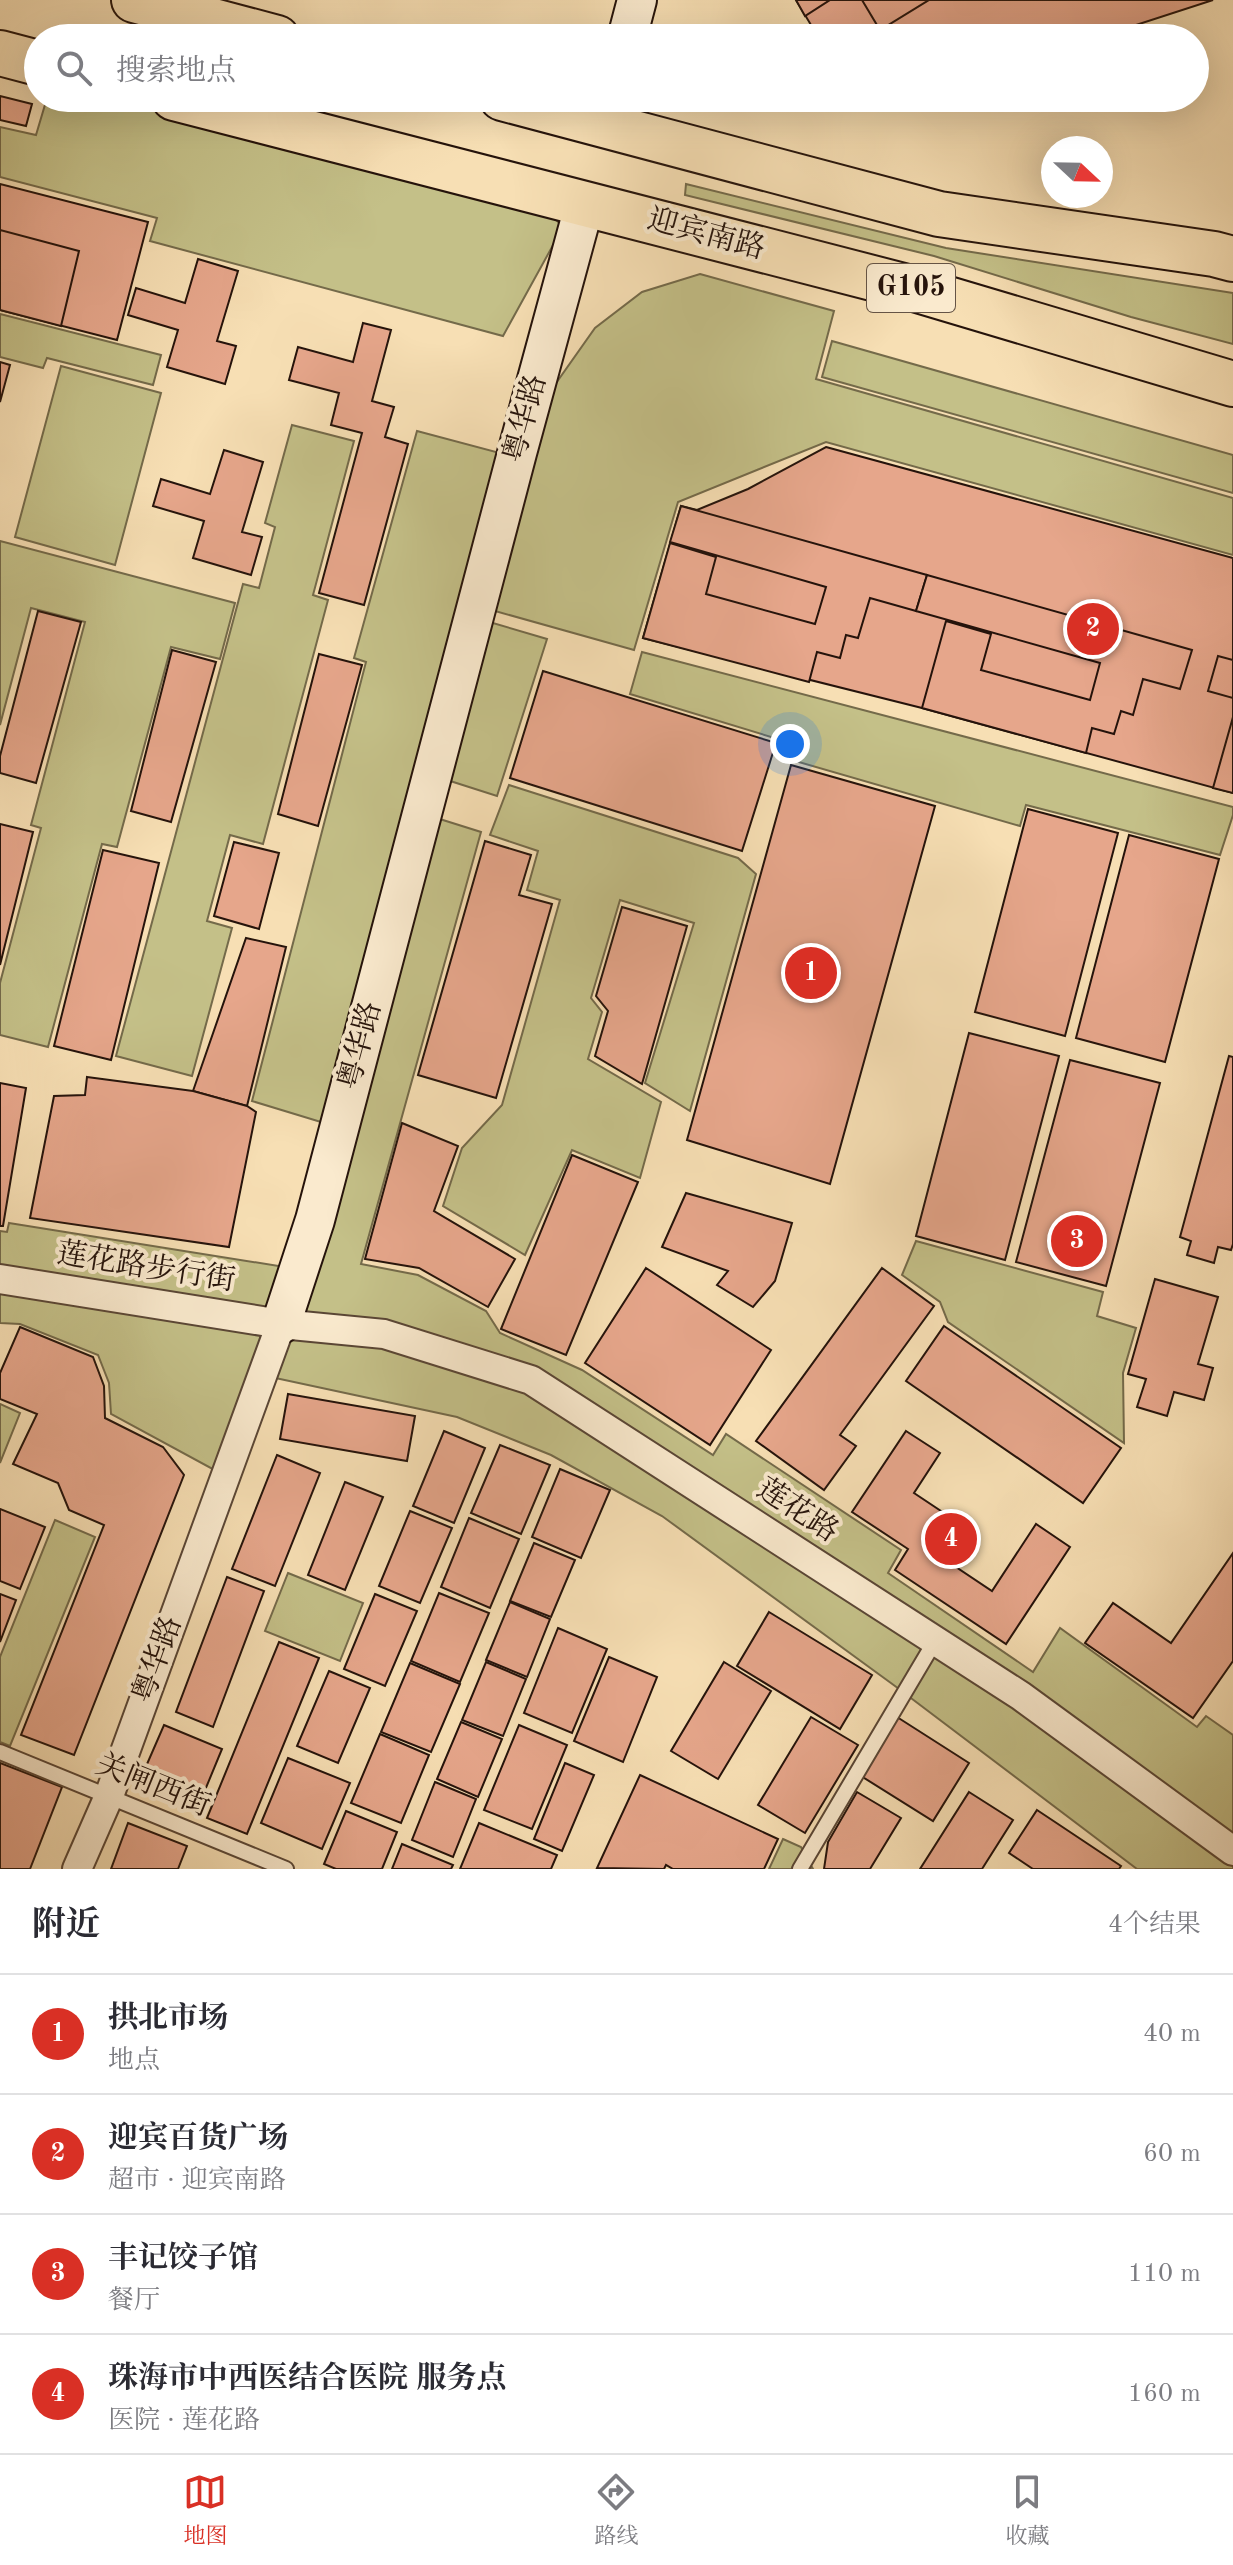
<!DOCTYPE html>
<html lang="zh">
<head>
<meta charset="utf-8">
<style>
	body { margin:0; font-family:"Old Standard TT","Noto Serif SC",serif; background:#f7f7f7; color:#2b2b33 }
	.compass { position:absolute; left:1041px; top:136px; width:72px; height:72px; border-radius:50%; background:#fff; box-shadow:0 8px 32px #0002; rotate:112deg }
	.you { position:absolute; left:790px; top:744px; width:28px; height:28px; margin:-20px; border:6px solid #fff; border-radius:50%; background:#1a73e8; box-shadow:0 0 0 12px #1a73e833 }
	.badge { display:grid; place-items:center; width:52px; height:52px; border-radius:50%; background:#d93025; color:#fff; font-size:26px; font-weight:700 }
	.pin { position:absolute; translate:-50% -50%; border:4px solid #fff; box-shadow:0 2px 8px #0006 }
	.list { margin:0; padding:0; list-style:none }
	h2 { display:flex; justify-content:space-between; align-items:center; height:104px; margin:0; padding:0 32px; font-size:34px }
	h2 small { font-size:26px; font-weight:400; color:#7c7c81 }
	.list li { display:grid; grid-template-columns:52px 1fr auto; gap:24px; align-items:center; box-sizing:border-box; height:120px; padding:0 32px; border-top:2px solid #e1e1e2 }
	.list b { display:block; font-size:30px; white-space:nowrap }
	.list p { margin:0; font-size:26px; white-space:nowrap; color:#7c7c81 }
	.list em { font-size:26px; font-style:normal; color:#7c7c81 }
	.icon { flex:none; width:44px; height:44px; fill:none; stroke:currentColor; stroke-width:2; stroke-linecap:round; stroke-linejoin:round }
	.map { position:relative; flex:none; width:1233px; height:1869px; overflow:hidden }
	.search { position:absolute; background:#fff; box-shadow:0 8px 32px #0002; left:24px; right:24px; top:24px; height:88px; display:flex; align-items:center; gap:20px; box-sizing:border-box; padding:0 28px; border-radius:44px; color:#7c7c81; font-size:30px }
	.sheet { height:584px; background:#fff }
	nav { display:flex; justify-content:space-around; align-items:center; box-sizing:border-box; height:112px; border-top:2px solid #e1e1e2; background:#fff; font-size:22px; color:#7c7c81 }
	nav a { display:grid; justify-items:center; gap:4px }
	nav .on { color:#d93025 }
	.map>svg:first-child { display:block }
	.green { fill:#c4c088; stroke:#746a4a; stroke-width:2 }
	.building { fill:#e6a68b; stroke:#25130b; stroke-width:2 }
	.lines { fill:none; stroke-linecap:round; stroke-linejoin:round }
	.lane-casing { stroke:#5a4635; stroke-width:18 }
	.street-casing { stroke:#5a4635; stroke-width:32 }
	.secondary-casing { stroke:#25130b; stroke-width:42 }
	.highway-casing { stroke:#25130b; stroke-width:48 }
	.lane { stroke:#faeace; stroke-width:14 }
	.street { stroke:#faeace; stroke-width:28 }
	.secondary { stroke:#faeace; stroke-width:38 }
	.highway { stroke:#f7dfb4; stroke-width:44 }
	.labels { text-anchor:middle; dominant-baseline:central; stroke-width:8; stroke-linejoin:round; paint-order:stroke }
	.shield { fill:#faeace; stroke:#655446; stroke-width:2 }
	.shield-label { font-size:28px; font-weight:bold; fill:#25130b }
	.street-label { font-size:30px; fill:#25130b; stroke:#faeace }
</style>
</head>
<body>
<div class="map">
<svg width="1233" height="1869" viewBox="0 0 1233 1869">
	<rect width="100%" height="100%" fill="#f7dfb4"/>
	<filter id="stains"><feTurbulence type="fractalNoise" baseFrequency=".0025" numOctaves="4"/><feColorMatrix values="0 0 0 0 .2 0 0 0 0 .09 0 0 0 0 .02 0 0 0 .5 -.17"/></filter>
	<radialGradient id="worn" r=".72"><stop offset=".6" stop-color="#630" stop-opacity="0"/><stop offset="1" stop-color="#630" stop-opacity=".3"/></radialGradient>
	<g class="green">
		<polygon points="47,98 141,98 542,205 563,227 503,336 150,241 157,218 0,177 0,127 36,135"/>
		<polygon points="686,184 946,248 1233,293 1233,344 1131,317 934,256 685,195"/>
		<polygon points="700,274 834,311 816,379 1233,498 1233,555 826,442 678,502 634,650 488,609 547,396 595,328 642,292"/>
		<polygon points="0,314 161,355 153,385 47,358 43,368 0,357"/>
		<polygon points="832,341 1233,455 1233,493 822,377"/>
		<polygon points="61,366 161,393 115,565 15,537"/>
		<polygon points="292,425 354,441 313,595 328,600 263,844 230,835 207,921 232,928 192,1076 116,1056 243,584 259,588 275,527 265,523"/>
		<polygon points="417,431 511,456 334,1126 252,1101 366,662 354,658"/>
		<polygon points="0,541 235,603 220,659 171,647 117,847 102,844 48,1047 0,1035 0,983 41,828 31,825 85,622 31,608 0,725"/>
		<polygon points="486,621 547,639 497,796 444,779"/>
		<polygon points="642,652 1233,807 1233,815 1220,855 1026,805 1020,826 778,756 781,740 630,694"/>
		<polygon points="509,785 738,858 756,874 690,1111 645,1083 694,923 620,900 591,998 602,1012 588,1059 661,1102 640,1178 572,1150 525,1255 443,1206 462,1148 502,1105 560,900 527,890 538,851 490,835"/>
		<polygon points="427,815 481,832 361,1264 418,1275 486,1311 500,1333 582,1370 713,1455 726,1434 901,1550 888,1573 1033,1672 1060,1628 1197,1727 1206,1716 1233,1735 1233,1869 1137,1869 895,1686 662,1516 551,1455 457,1417 266,1376"/>
		<polygon points="9,1223 291,1268 220,1473 111,1414 109,1383 98,1355 20,1324 0,1323 0,1231 7,1232"/>
		<polygon points="916,1241 1103,1292 1097,1316 1136,1328 1123,1373 1124,1443 948,1322 940,1302 902,1275"/>
		<polygon points="0,1404 20,1413 0,1463"/>
		<polygon points="55,1520 95,1537 10,1746 0,1742 0,1657"/>
		<polygon points="288,1573 363,1603 340,1661 265,1631"/>
		<polygon points="783,1839 801,1847 813,1869 769,1869"/>
	</g>
	<g class="building">
		<polygon points="796,0 1213,0 1096,38 828,38 817,35"/>
		<polygon points="796,0 830,0 805,16"/>
		<polygon points="862,0 929,0 880,30"/>
		<polygon points="0,96 32,104 26,126 0,120"/>
		<polygon points="0,184 148,222 117,340 0,310"/>
		<polygon points="0,230 79,251 61,326 0,310"/>
		<polygon points="198,259 238,271 217,341 236,346 225,384 167,367 178,330 128,315 136,288 185,303"/>
		<polygon points="363,323 391,330 372,401 394,407 385,437 408,444 364,605 319,593 362,433 331,425 339,393 289,380 298,347 353,362"/>
		<polygon points="0,362 10,365 0,402"/>
		<polygon points="826,447 1233,558 1233,793 922,708 643,638 681,506 697,510 748,489"/>
		<polygon points="224,450 263,462 242,532 262,537 251,575 193,558 204,521 153,506 161,479 210,494"/>
		<polygon points="681,506 927,575 916,611 870,598 858,638 846,635 840,658 817,652 809,682 643,638 670,543 716,557 706,594 815,624 826,587 670,542"/>
		<polygon points="927,575 1192,650 1180,689 1143,679 1133,715 1121,711 1114,734 1092,728 1086,753 922,708 946,621 991,634 981,670 1090,700 1100,663 916,611"/>
		<polygon points="38,611 81,622 36,783 0,773 0,756"/>
		<polygon points="172,650 216,662 171,822 131,811"/>
		<polygon points="319,654 362,665 318,826 278,814"/>
		<polygon points="1218,656 1233,660 1233,698 1208,691"/>
		<polygon points="543,671 776,743 742,851 510,778"/>
		<polygon points="1233,717 1233,793 1213,788"/>
		<polygon points="791,765 935,806 830,1184 687,1140"/>
		<polygon points="1028,809 1118,833 1065,1036 975,1012"/>
		<polygon points="0,824 33,832 0,965"/>
		<polygon points="1129,835 1219,859 1165,1062 1076,1038"/>
		<polygon points="485,841 531,855 519,895 552,904 496,1098 418,1075"/>
		<polygon points="234,842 279,853 259,929 214,916"/>
		<polygon points="103,850 159,863 111,1060 54,1046"/>
		<polygon points="622,907 687,926 642,1084 595,1056 608,1011 596,996"/>
		<polygon points="246,938 286,947 247,1106 193,1091"/>
		<polygon points="969,1033 1059,1056 1005,1260 916,1236"/>
		<polygon points="1229,1056 1233,1057 1233,1244 1231,1250 1218,1247 1214,1263 1187,1255 1191,1241 1180,1237"/>
		<polygon points="1070,1060 1160,1083 1106,1286 1016,1262"/>
		<polygon points="87,1077 193,1091 247,1106 256,1112 229,1247 30,1218 54,1096 85,1095"/>
		<polygon points="0,1083 26,1088 3,1226 0,1226"/>
		<polygon points="402,1123 458,1146 434,1211 515,1259 488,1307 419,1268 365,1259"/>
		<polygon points="572,1155 638,1182 566,1355 501,1329"/>
		<polygon points="686,1193 792,1223 775,1281 753,1307 717,1285 728,1271 662,1247"/>
		<polygon points="646,1268 771,1350 710,1445 585,1363"/>
		<polygon points="882,1268 934,1306 840,1435 856,1446 824,1490 756,1441"/>
		<polygon points="1155,1279 1218,1297 1198,1364 1213,1368 1204,1400 1174,1392 1167,1416 1137,1407 1146,1379 1128,1374"/>
		<polygon points="944,1326 1121,1448 1083,1503 906,1381"/>
		<polygon points="20,1327 93,1357 104,1386 105,1418 163,1447 184,1475 74,1755 21,1735 104,1525 69,1510 58,1483 13,1464 37,1414 0,1399 0,1373"/>
		<polygon points="288,1394 415,1416 407,1461 280,1439"/>
		<polygon points="444,1431 485,1448 454,1523 413,1506"/>
		<polygon points="906,1431 940,1453 914,1493 959,1523 938,1555 992,1591 1036,1524 1070,1547 1006,1644 895,1570 908,1549 852,1512"/>
		<polygon points="500,1445 550,1465 521,1534 471,1513"/>
		<polygon points="277,1455 320,1473 275,1586 232,1569"/>
		<polygon points="560,1469 610,1490 581,1558 532,1537"/>
		<polygon points="345,1482 383,1497 345,1590 308,1575"/>
		<polygon points="0,1509 45,1527 20,1589 0,1581"/>
		<polygon points="410,1511 452,1528 420,1603 379,1586"/>
		<polygon points="469,1518 519,1539 490,1608 441,1587"/>
		<polygon points="534,1543 575,1560 551,1617 510,1601"/>
		<polygon points="1233,1553 1233,1661 1193,1718 1085,1643 1113,1603 1171,1643"/>
		<polygon points="227,1577 264,1591 213,1727 176,1712"/>
		<polygon points="439,1593 489,1613 460,1682 411,1661"/>
		<polygon points="0,1594 16,1600 0,1642"/>
		<polygon points="375,1594 417,1611 385,1686 344,1669"/>
		<polygon points="510,1602 550,1619 527,1677 486,1660"/>
		<polygon points="769,1612 872,1675 840,1729 737,1666"/>
		<polygon points="558,1628 607,1649 572,1733 524,1713"/>
		<polygon points="279,1642 319,1658 247,1834 207,1818"/>
		<polygon points="609,1657 657,1677 623,1762 574,1741"/>
		<polygon points="486,1662 526,1679 503,1736 462,1720"/>
		<polygon points="724,1662 771,1691 718,1779 671,1751"/>
		<polygon points="410,1663 460,1684 431,1752 381,1732"/>
		<polygon points="329,1671 370,1688 338,1763 297,1746"/>
		<polygon points="811,1717 858,1745 805,1833 758,1805"/>
		<polygon points="897,1717 969,1763 933,1821 861,1776"/>
		<polygon points="461,1722 502,1739 478,1797 437,1779"/>
		<polygon points="164,1725 222,1749 203,1795 144,1771"/>
		<polygon points="519,1725 567,1745 532,1829 484,1810"/>
		<polygon points="380,1734 429,1755 401,1823 351,1803"/>
		<polygon points="288,1758 350,1783 322,1849 261,1823"/>
		<polygon points="0,1763 62,1787 30,1869 0,1869"/>
		<polygon points="565,1763 594,1775 562,1851 534,1839"/>
		<polygon points="640,1775 778,1839 764,1869 673,1869 666,1865 664,1869 597,1868"/>
		<polygon points="435,1782 476,1799 453,1857 412,1840"/>
		<polygon points="857,1792 901,1818 870,1869 824,1869 828,1842"/>
		<polygon points="969,1792 1013,1820 982,1869 920,1869"/>
		<polygon points="1037,1810 1121,1866 1119,1869 1033,1869 1009,1853"/>
		<polygon points="346,1811 397,1832 382,1869 336,1869 324,1864"/>
		<polygon points="128,1823 187,1846 178,1869 111,1869"/>
		<polygon points="479,1823 557,1855 551,1869 460,1869"/>
		<polygon points="402,1844 453,1865 451,1869 392,1869"/>
	</g>
	<g class="lines">
		<defs>
			<g id="lane">
				<polyline points="0,1752 286,1869"/>
				<polyline points="800,1869 935,1641"/>
			</g>
			<g id="street">
				<polyline points="0,1279 281,1324 384,1334 531,1380 1021,1696 1233,1851"/>
				<polyline points="77,1869 109,1796 281,1324"/>
			</g>
			<g id="secondary">
				<polyline points="627,38 637,0"/>
				<polyline points="281,1324 315,1220 517,453 585,203"/>
			</g>
			<g id="highway">
				<polyline points="134,0 277,38"/>
				<polyline points="0,53 38,63"/>
				<polyline points="174,98 911,288 1233,384"/>
				<polyline points="502,98 939,214 1214,254 1233,259"/>
			</g>
		</defs>
		<use href="#lane" class="lane-casing"/>
		<use href="#street" class="street-casing"/>
		<use href="#secondary" class="secondary-casing"/>
		<use href="#highway" class="highway-casing"/>
		<use href="#lane" class="lane"/>
		<use href="#street" class="street"/>
		<use href="#secondary" class="secondary"/>
		<use href="#highway" class="highway"/>
	</g>
	<g class="labels">
		<rect class="shield" x="867" y="264" width="88" height="48" rx="6"/>
		<g class="shield-label">
			<text x="911" y="288">G105</text>
		</g>
		<g class="street-label">
			<text transform="translate(706 235) rotate(15)">迎宾南路</text>
			<text transform="translate(526 419) rotate(-75)">粤华路</text>
			<text transform="translate(361 1046) rotate(-75)">粤华路</text>
			<text transform="translate(146 1268) rotate(9)">莲花路步行街</text>
			<text transform="translate(797 1511) rotate(33)">莲花路</text>
			<text transform="translate(158 1660) rotate(-70)">粤华路</text>
			<text transform="translate(153 1786) rotate(22)">关闸西街</text>
		</g>
	</g>
	<rect width="100%" height="100%" filter="url(#stains)"/>
	<rect width="100%" height="100%" fill="url(#worn)"/>
</svg>
<svg class="compass" viewBox="-18 -18 36 36"><path d="M0-13l5 13h-10z" fill="#e53935"/><path d="M0 13l5-13h-10z" fill="#7c7c81"/></svg>
<div class="you"></div>
<div class="pin badge" style="left:811px;top:973px">1</div>
<div class="pin badge" style="left:1093px;top:629px">2</div>
<div class="pin badge" style="left:1077px;top:1241px">3</div>
<div class="pin badge" style="left:951px;top:1539px">4</div>
<div class="search"><svg class="icon" aria-label="search" viewBox="0 0 24 24"><circle cx="10" cy="10" r="6"/><path d="M15 15l6 6"/></svg>搜索地点</div>
</div>
<section class="sheet">
<h2>附近<small>4个结果</small></h2>
<ul class="list">
<li><span class="badge">1</span><div><b>拱北市场</b><p>地点</p></div><em>40 m</em></li>
<li><span class="badge">2</span><div><b>迎宾百货广场</b><p>超市 · 迎宾南路</p></div><em>60 m</em></li>
<li><span class="badge">3</span><div><b>丰记饺子馆</b><p>餐厅</p></div><em>110 m</em></li>
<li><span class="badge">4</span><div><b>珠海市中西医结合医院 服务点</b><p>医院 · 莲花路</p></div><em>160 m</em></li>
</ul>
</section>
<nav>
<a class="on"><svg class="icon" aria-label="map" viewBox="0 0 24 24"><path d="M3 6l6-2 6 2 6-2v14l-6 2-6-2-6 2zM9 4v14M15 6v14"/></svg>地图</a>
<a><svg class="icon" aria-label="directions" viewBox="0 0 24 24"><path d="M12 3l9 9-9 9-9-9zM9 14v-3h6M13 9l2 2-2 2"/></svg>路线</a>
<a><svg class="icon" aria-label="saved" viewBox="0 0 24 24"><path d="M7 4h10v16l-5-4-5 4z"/></svg>收藏</a>
</nav>
</body>
</html>
